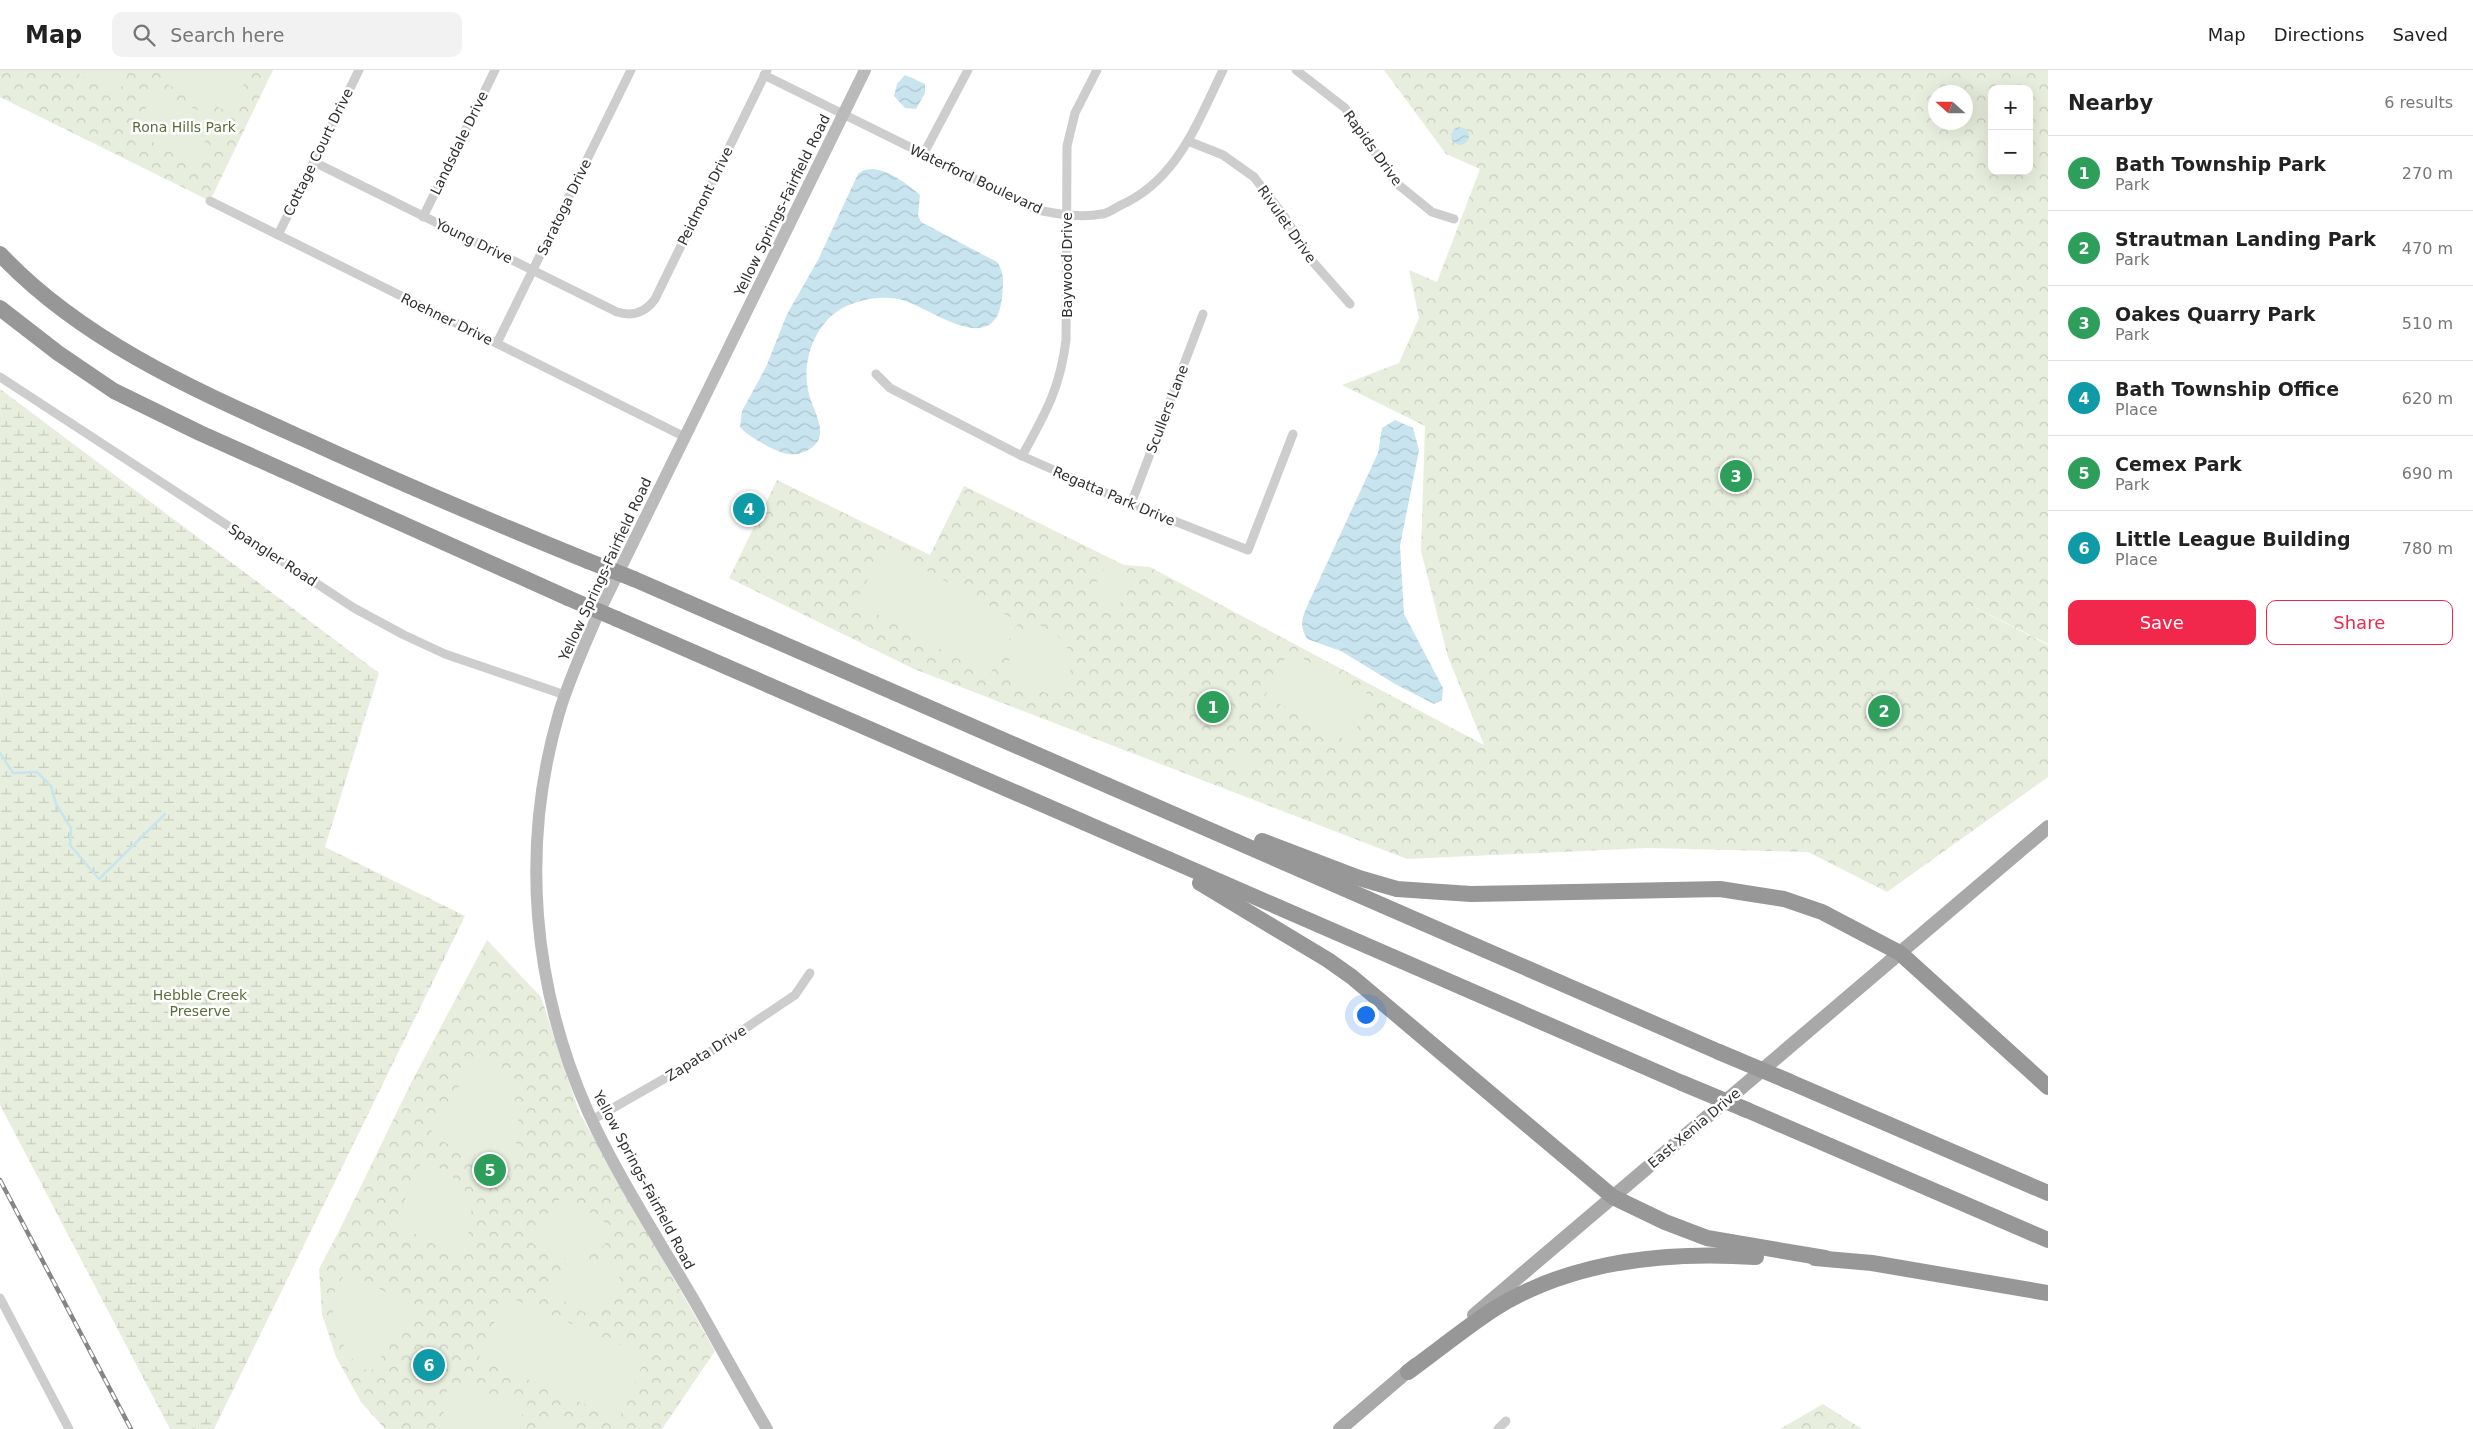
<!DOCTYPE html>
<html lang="en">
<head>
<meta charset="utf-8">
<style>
	body { margin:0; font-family:"DejaVu Sans",sans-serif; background:#f2f2f2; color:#222 }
	.controls { position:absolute; right:15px; top:15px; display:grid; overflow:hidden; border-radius:10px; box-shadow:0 5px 20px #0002 }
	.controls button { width:45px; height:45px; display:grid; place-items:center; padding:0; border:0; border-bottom:1px solid #e0e0e0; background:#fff; color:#222; font:25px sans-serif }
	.compass { position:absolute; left:1928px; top:15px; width:45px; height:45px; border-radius:50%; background:#fff; box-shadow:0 5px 20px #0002; rotate:291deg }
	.you { position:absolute; left:1365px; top:944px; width:18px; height:18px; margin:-12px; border:4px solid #fff; border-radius:50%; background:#1a73e8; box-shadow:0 0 0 8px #1a73e833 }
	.badge { display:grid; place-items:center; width:32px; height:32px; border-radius:50%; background:#f1274b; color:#fff; font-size:16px; font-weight:700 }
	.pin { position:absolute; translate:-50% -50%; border:2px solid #fff; box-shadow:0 1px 5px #0006 }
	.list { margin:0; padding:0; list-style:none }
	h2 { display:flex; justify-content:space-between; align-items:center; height:65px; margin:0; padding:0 20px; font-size:21px }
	h2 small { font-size:16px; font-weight:400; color:#767676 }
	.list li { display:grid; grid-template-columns:32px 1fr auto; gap:15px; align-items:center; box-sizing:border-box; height:75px; padding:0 20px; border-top:1px solid #e0e0e0 }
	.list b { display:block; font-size:19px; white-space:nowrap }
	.list p { margin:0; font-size:16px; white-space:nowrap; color:#767676 }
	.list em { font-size:16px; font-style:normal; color:#767676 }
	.actions { display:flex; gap:10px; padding:15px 20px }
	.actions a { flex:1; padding:11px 0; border:1px solid #f1274b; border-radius:10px; text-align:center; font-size:18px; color:#f1274b }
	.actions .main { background:#f1274b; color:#fff }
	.icon { flex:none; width:28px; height:28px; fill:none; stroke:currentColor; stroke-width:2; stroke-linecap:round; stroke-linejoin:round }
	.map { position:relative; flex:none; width:2048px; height:1359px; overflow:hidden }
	header { display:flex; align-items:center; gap:30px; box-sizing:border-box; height:70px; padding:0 25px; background:#fff; border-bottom:1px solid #e0e0e0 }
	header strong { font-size:24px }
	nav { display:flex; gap:28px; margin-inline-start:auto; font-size:18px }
	.search { width:350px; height:45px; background:#f2f2f2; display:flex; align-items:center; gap:12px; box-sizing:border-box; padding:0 18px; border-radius:10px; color:#767676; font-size:19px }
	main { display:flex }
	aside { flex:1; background:#fff }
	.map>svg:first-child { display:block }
	.wetland { fill:url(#wetland-marsh) }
	.park { fill:url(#park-crowns); fill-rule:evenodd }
	.pitch { fill:#e8eedd }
	.water { fill:url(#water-waves) }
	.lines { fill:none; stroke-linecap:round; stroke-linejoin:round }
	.stream { stroke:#c8e4ef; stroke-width:2.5 }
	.street { stroke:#cdcdcd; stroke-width:9 }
	.secondary { stroke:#bababa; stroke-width:12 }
	.primary { stroke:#a8a8a8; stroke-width:14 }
	.highway { stroke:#979797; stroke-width:16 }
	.rail-casing { stroke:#858585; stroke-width:4.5 }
	.rail { stroke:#fff; stroke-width:2.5; stroke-dasharray:8; stroke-linecap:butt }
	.highway-bridge { stroke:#979797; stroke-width:16 }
	.labels { text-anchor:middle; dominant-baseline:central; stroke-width:5; stroke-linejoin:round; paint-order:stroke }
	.park-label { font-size:14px; fill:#586f39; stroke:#fff }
	.street-label { font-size:14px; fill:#303030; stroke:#fff }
</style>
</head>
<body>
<header>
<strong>Map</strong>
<div class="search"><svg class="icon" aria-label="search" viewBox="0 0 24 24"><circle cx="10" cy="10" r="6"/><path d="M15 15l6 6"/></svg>Search here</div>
<nav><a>Map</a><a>Directions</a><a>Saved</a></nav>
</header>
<main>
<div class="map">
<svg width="2048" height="1359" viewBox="0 0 2048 1359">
	<defs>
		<pattern id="wetland-marsh" width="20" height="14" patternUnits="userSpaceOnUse" patternTransform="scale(1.25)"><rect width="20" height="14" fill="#e8eedd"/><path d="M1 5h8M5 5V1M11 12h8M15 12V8" fill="none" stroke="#c7ccbe"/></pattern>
		<pattern id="park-crowns" width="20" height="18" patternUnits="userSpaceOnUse" patternTransform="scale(1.25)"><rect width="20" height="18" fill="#e8eedd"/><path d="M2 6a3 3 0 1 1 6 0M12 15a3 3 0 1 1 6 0" fill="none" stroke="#c7ccbe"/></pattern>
		<pattern id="water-waves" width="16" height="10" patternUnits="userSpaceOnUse" patternTransform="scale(1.25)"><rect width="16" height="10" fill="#c8e4ef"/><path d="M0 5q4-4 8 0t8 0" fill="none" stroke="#acc4cd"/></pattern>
	</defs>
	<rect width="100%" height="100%" fill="#fff"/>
	<polygon class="wetland" points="0,319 379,603 325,777 465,846 214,1359 170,1359 0,1035"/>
	<g class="park">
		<polygon points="0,0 273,0 210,131 0,27"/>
		<path d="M1384 0H2048V574L1960 530 2048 575V707L1887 822 1808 782 1647 778 1407 789 914 599 729 508 777 410 930 485 964 416 1124 495 1150 497 1484 675 1448 587 1421 481 1425 356 1342 315 1399 293 1419 248 1409 200 1437 212 1480 99 1446 84ZM1992 19H2029V101H1992ZM1936 22H1966V52H1936Z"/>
		<polygon points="487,870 541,927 579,1042 715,1281 662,1359 385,1359 361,1332 336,1287 322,1244 319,1199 341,1157 411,1013"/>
		<polygon points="1823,1334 1862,1359 1780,1359"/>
	</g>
	<g class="pitch">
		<polygon points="70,0 130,0 118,23"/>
		<polygon points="174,0 244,0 249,3 231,43 168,15"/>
		<polygon points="155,20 216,49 195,92 134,63"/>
		<polygon points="886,478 1019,552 989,606 855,532"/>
		<polygon points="1107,493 1135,509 1115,542 1088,527"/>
		<path d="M1027 550C1047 558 1072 568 1071 595 1071 605 1063 618 1059 628L1002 606Z"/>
		<polygon points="1289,581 1373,627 1349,672 1265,626"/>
		<polygon points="1232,680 1253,688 1248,703 1226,694"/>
		<polygon points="479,983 500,996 510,1016 519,1045 516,1077 501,1105 430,1064"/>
		<path d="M423 1088C473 1115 483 1135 459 1188L395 1153Z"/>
		<path d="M563 1125 618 1161 600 1179 584 1189 607 1190 624 1200 595 1248 544 1220 561 1200 582 1190C559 1190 544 1182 526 1169Z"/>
		<polygon points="347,1201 415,1238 370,1303 353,1290 340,1269 333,1242 335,1219"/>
		<polygon points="506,1226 646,1286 619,1349 479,1288"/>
		<polygon points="448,1313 528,1334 515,1359 441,1359"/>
		<polygon points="558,1346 570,1359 539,1359"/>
	</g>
	<g class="water">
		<polygon points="905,5 925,14 925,23 916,39 905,38 894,26 897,14"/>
		<circle cx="1460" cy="66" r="9"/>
		<path d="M873 99C891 101 907 114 920 125L918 145 921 152 997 192C1005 202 1003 216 1002 228 995 289 934 240 905 231 888 225 866 228 849 235 816 248 800 291 809 324 812 337 821 349 820 364 819 377 802 386 789 384 777 383 747 366 740 357L742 341 766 297 787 244 818 190 858 104 864 100Z"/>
		<path d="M1395 350 1413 358 1419 380 1400 476 1404 544 1443 618 1442 630 1434 634 1395 614 1341 581 1307 569C1299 555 1302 548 1308 534L1378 383 1382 358Z"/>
	</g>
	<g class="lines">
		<polyline class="stream" points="0,683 13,703 37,702 51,716 56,734 71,758 70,775 99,809 165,744"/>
		<g class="street">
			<polyline points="1296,0 1345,38 1395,112 1432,142 1454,149"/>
			<path d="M764 5 1037 140C1058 144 1080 148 1102 144 1108 143 1114 139 1119 136 1177 111 1197 53 1223 0"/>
			<polyline points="1188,71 1223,85 1254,107 1284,146 1313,192 1350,234"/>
			<polyline points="923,85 968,0"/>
			<path d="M314 92 617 242C633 247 646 242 655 229L767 0"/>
			<polyline points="210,131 685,367"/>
			<polyline points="423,147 495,0"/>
			<polyline points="278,165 359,0"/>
			<polyline points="497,273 631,0"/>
			<polyline points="876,304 890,318 1022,386 1131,434 1248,480 1293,364"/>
			<polyline points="0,307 354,538 404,565 445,584 565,625"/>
			<path d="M1022 386C1045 344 1060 319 1066 270L1067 76 1075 43 1097 0"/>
			<polyline points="1131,434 1203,244"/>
			<polyline points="592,1050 704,986 795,925 810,903"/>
			<polyline points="0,1228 69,1359"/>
			<polyline points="1498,1359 1506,1351"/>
		</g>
		<path class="secondary" d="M767 1359C742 1317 719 1274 695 1232 659 1170 619 1109 589 1044 532 917 520 776 559 643 569 609 584 577 598 544L865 0"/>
		<g class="primary">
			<polyline points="1474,1245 2048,757"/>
			<polyline points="1340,1359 1415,1295"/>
		</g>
		<g class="highway">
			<path d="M0 184C82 271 195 320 302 368 396 411 492 452 588 491"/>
			<polyline points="0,238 58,283 114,321 200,363 568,528"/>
			<path d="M634 509C995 669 1358 824 1719 982"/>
			<polyline points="617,549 1682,1013"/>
			<polyline points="1262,771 1359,808 1397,819 1471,824 1720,819 1784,829 1822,842 1900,883 2048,1017"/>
			<polyline points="1200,813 1328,890 1352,907 1613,1127 1665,1152 1707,1168 1825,1188"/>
			<polyline points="1788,1011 2048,1123"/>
			<polyline points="1747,1040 2048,1170"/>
			<polyline points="1815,1188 1872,1193 2048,1223"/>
			<path d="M1408 1302C1437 1281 1465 1258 1494 1239 1572 1190 1667 1181 1756 1187"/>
		</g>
		<defs>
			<polyline id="rail" points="0,1110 131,1359"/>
		</defs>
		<use href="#rail" class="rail-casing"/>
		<use href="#rail" class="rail"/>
		<g class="highway-bridge">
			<polyline points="588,491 634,509"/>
			<polyline points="568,528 617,549"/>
			<polyline points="1719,982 1788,1011"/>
			<polyline points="1682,1013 1747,1040"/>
		</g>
	</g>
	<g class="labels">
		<g class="park-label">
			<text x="184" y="57">Rona Hills Park</text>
			<text x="200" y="925">Hebble Creek<tspan x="200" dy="16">Preserve</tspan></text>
		</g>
		<g class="street-label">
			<text transform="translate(459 73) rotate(-64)">Landsdale Drive</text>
			<text transform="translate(1373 78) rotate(54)">Rapids Drive</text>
			<text transform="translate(318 82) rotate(-64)">Cottage Court Drive</text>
			<text transform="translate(976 109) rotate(25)">Waterford Boulevard</text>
			<text transform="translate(705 126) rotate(-64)">Peidmont Drive</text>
			<text transform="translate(782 135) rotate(-64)">Yellow Springs-Fairfield Road</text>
			<text transform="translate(564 137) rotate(-64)">Saratoga Drive</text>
			<text transform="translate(1287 154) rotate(55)">Rivulet Drive</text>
			<text transform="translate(474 171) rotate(26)">Young Drive</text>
			<text transform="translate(1067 195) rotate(-90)">Baywood Drive</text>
			<text transform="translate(447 249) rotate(26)">Roehner Drive</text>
			<text transform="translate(1167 339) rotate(-69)">Scullers Lane</text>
			<text transform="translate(1114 426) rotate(23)">Regatta Park Drive</text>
			<text transform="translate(273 485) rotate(33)">Spangler Road</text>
			<text transform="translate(605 499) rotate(-65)">Yellow Springs-Fairfield Road</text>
			<text transform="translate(706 983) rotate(-32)">Zapata Drive</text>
			<text transform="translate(1694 1058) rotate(-40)">East Xenia Drive</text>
			<text transform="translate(644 1110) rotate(62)">Yellow Springs-Fairfield Road</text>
		</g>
	</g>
</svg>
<div class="controls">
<button>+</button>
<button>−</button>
</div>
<svg class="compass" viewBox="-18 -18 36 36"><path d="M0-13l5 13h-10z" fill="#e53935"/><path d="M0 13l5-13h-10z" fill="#767676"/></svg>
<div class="you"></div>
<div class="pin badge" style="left:1213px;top:637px;background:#2e9e5b">1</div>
<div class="pin badge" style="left:1884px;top:641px;background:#2e9e5b">2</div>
<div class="pin badge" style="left:1736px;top:406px;background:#2e9e5b">3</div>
<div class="pin badge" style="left:749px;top:439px;background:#0f9aa8">4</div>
<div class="pin badge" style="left:490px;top:1100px;background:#2e9e5b">5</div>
<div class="pin badge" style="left:429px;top:1295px;background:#0f9aa8">6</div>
</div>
<aside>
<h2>Nearby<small>6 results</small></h2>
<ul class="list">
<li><span class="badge" style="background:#2e9e5b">1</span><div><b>Bath Township Park</b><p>Park</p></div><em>270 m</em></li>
<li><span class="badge" style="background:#2e9e5b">2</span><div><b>Strautman Landing Park</b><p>Park</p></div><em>470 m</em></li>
<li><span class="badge" style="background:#2e9e5b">3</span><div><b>Oakes Quarry Park</b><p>Park</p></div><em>510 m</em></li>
<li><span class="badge" style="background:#0f9aa8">4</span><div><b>Bath Township Office</b><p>Place</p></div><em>620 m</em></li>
<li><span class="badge" style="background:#2e9e5b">5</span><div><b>Cemex Park</b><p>Park</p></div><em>690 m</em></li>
<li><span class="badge" style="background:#0f9aa8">6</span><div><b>Little League Building</b><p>Place</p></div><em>780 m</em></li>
</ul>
<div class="actions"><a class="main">Save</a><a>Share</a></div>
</aside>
</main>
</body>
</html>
